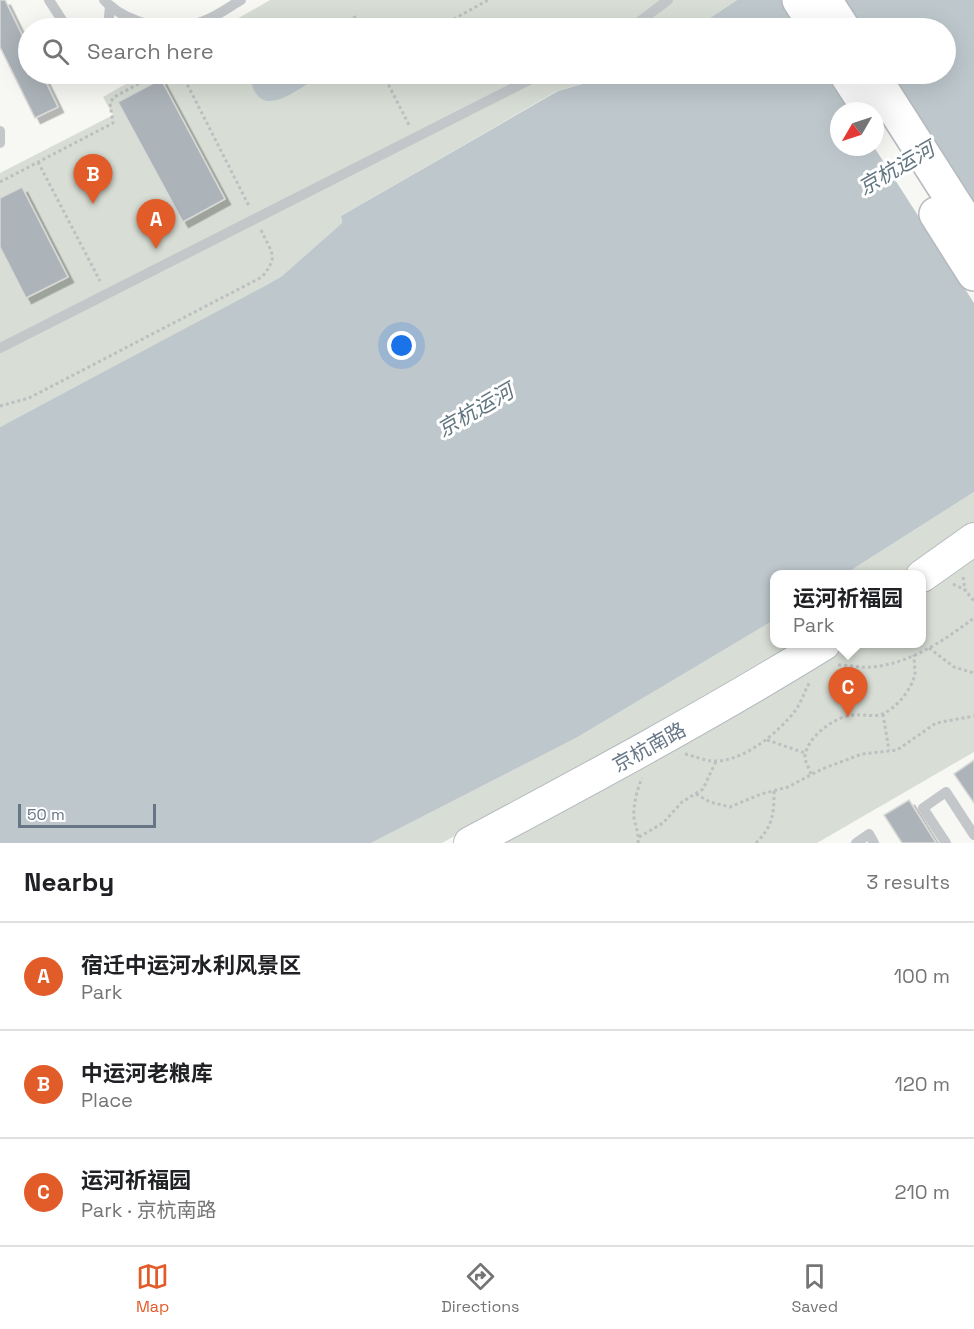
<!DOCTYPE html>
<html lang="en">
<head>
<meta charset="utf-8">
<style>
	body { margin:0; font-family:"Space Grotesk","Noto Sans SC",sans-serif; background:#f6f6f6; color:#202124 }
	.compass { position:absolute; left:830px; top:102px; width:54px; height:54px; border-radius:50%; background:#fff; box-shadow:0 6px 24px #0002; rotate:231deg }
	.scale { position:absolute; left:18px; bottom:15px; width:138px; box-sizing:border-box; padding-left:6px; border:3px solid #667685; border-top:0; font-size:16px; line-height:21px; white-space:nowrap; color:#667685; -webkit-text-stroke:4px #fff; paint-order:stroke }
	.you { position:absolute; left:402px; top:346px; width:21px; height:21px; margin:-15px; border:4px solid #fff; border-radius:50%; background:#1a73e8; box-shadow:0 0 0 9px #1a73e833 }
	.badge { display:grid; place-items:center; width:39px; height:39px; border-radius:50%; background:#e25c29; color:#fff; font-size:20px; font-weight:700 }
	.pin { position:absolute; translate:-50% -50px; filter:drop-shadow(0 2px 3px #0008) }
	.pin::after { content:''; position:absolute; top:32px; width:21px; height:18px; background:inherit; clip-path:polygon(0 0,100% 0,50% 100%) }
	.popup { position:absolute; left:770px; top:570px; width:156px; height:78px; box-sizing:border-box; display:grid; place-content:center; border-radius:12px; background:#fff; filter:drop-shadow(0 2px 4px #0005); font-size:20px; white-space:nowrap; color:#757577 }
	.popup b { font-size:22px; color:#202124 }
	.popup::after { content:''; position:absolute; left:50%; top:100%; margin-left:-12px; border:12px solid transparent; border-top-color:#fff }
	.list { margin:0; padding:0; list-style:none }
	h2 { display:flex; justify-content:space-between; align-items:center; height:78px; margin:0; padding:0 24px; font-size:26px }
	h2 small { font-size:20px; font-weight:400; color:#757577 }
	.list li { display:grid; grid-template-columns:39px 1fr auto; gap:18px; align-items:center; box-sizing:border-box; height:108px; padding:0 24px; border-top:2px solid #e0e0e0 }
	.list b { display:block; font-size:22px; white-space:nowrap }
	.list p { margin:0; font-size:20px; white-space:nowrap; color:#757577 }
	.list em { font-size:20px; font-style:normal; color:#757577 }
	.icon { flex:none; width:33px; height:33px; fill:none; stroke:currentColor; stroke-width:2; stroke-linecap:round; stroke-linejoin:round }
	.map { position:relative; flex:none; width:974px; height:843px; overflow:hidden }
	.search { position:absolute; background:#fff; box-shadow:0 6px 24px #0002; left:18px; right:18px; top:18px; height:66px; display:flex; align-items:center; gap:15px; box-sizing:border-box; padding:0 21px; border-radius:33px; color:#757577; font-size:22px }
	.sheet { height:402px; background:#fff }
	nav { display:flex; justify-content:space-around; align-items:center; box-sizing:border-box; height:84px; border-top:2px solid #e0e0e0; background:#fff; font-size:16px; color:#757577 }
	nav a { display:grid; justify-items:center; gap:3px }
	nav .on { color:#e25c29 }
	.map>svg:first-child { display:block }
	.green { fill:#d8ded5 }
	.water { fill:#bdc7cc; fill-rule:evenodd }
	.pier { fill:#f7f7f4 }
	.building { fill:#acb3b9; stroke:#d8d9d6; stroke-width:1.5; filter:url(#shadow) }
	.lines { fill:none; stroke-linecap:round; stroke-linejoin:round }
	.secondary-casing { stroke:#b5babf; stroke-width:34 }
	.primary-casing { stroke:#b6babe; stroke-width:36 }
	.path { stroke:#bdbfc1; stroke-width:3; stroke-dasharray:3 3; stroke-linecap:butt }
	.lane { stroke:#c3c7ca; stroke-width:10 }
	.secondary { stroke:#fff; stroke-width:32 }
	.primary { stroke:#fff; stroke-width:33 }
	.labels { text-anchor:middle; dominant-baseline:central; stroke-width:6; stroke-linejoin:round; paint-order:stroke }
	.street-label { font-size:20px; fill:#667685; stroke:#fff }
	.water-label { font-size:21px; font-style:italic; fill:#627781; stroke:#fff }
</style>
</head>
<body>
<div class="map">
<svg width="974" height="843" viewBox="0 0 974 843">
	<defs>
		<filter id="shadow"><feDropShadow dx="5.5" dy="5.5" stdDeviation="0" flood-color="#0004"/></filter>
	</defs>
	<rect width="100%" height="100%" fill="#f7f7f4"/>
	<g class="green">
		<polygon points="270,0 737,0 695,28 221,28"/>
		<polygon points="143,74 617,74 557,91 341,216 342,223 282,276 252,294 0,427 0,173 113,115 103,97"/>
		<polygon points="974,492 974,525 905,574 845,574"/>
		<polygon points="974,546 974,752 817,843 489,843 837,644 922,644 922,585"/>
		<polygon points="774,620 774,644 803,644 442,843 371,843 576,738"/>
	</g>
	<g class="water">
		<path d="M737 0H974V492L845 574H774V620L576 738 371 843H0V427L265 286 282 276 342 223 341 216 558 91 617 74H946V28H695ZM839 111H875V147H839Z"/>
		<path d="M252 74H322C299 88 258 126 250 76Z"/>
	</g>
	<polygon class="pier" points="826,74 888,74 974,206 974,303 874,147 875,111 850,111"/>
	<g class="building">
		<polygon points="0,0 5,0 28,47 28,74 42,74 58,107 35,118 0,47"/>
		<polygon points="161,79 225,199 183,222 118,102"/>
		<polygon points="22,187 68,277 26,298 0,247 0,198"/>
		<polygon points="974,760 974,803 954,774"/>
		<polygon points="909,800 936,843 902,843 884,815"/>
	</g>
	<g class="lines">
		<defs>
			<g id="secondary">
				<polyline points="922,576 974,539"/>
				<path d="M470 843C590 779 709 715 824 644"/>
			</g>
			<g id="primary">
				<polyline points="799,0 817,28"/>
				<polyline points="825,0 843,28"/>
				<polyline points="846,74 870,111"/>
				<polyline points="872,74 974,234"/>
				<polyline points="936,214 974,274"/>
			</g>
		</defs>
		<use href="#secondary" class="secondary-casing"/>
		<use href="#primary" class="primary-casing"/>
		<g class="path">
			<polyline points="354,16 360,28"/>
			<polyline points="438,28 488,0"/>
			<polyline points="182,74 249,206"/>
			<polyline points="383,74 409,125"/>
			<polyline points="38,162 100,281"/>
			<polyline points="0,182 113,123 110,103 114,97 157,74"/>
			<path d="M0 406 29 398 262 277C279 256 272 254 261 230"/>
			<polyline points="963,577 965,590"/>
			<polyline points="953,584 965,590 974,601"/>
			<polyline points="929,648 954,667 974,673"/>
			<path d="M838 665C850 665 860 668 872 667 909 664 945 640 974 618"/>
			<polyline points="883,714 889,750"/>
			<polyline points="767,740 805,753"/>
			<path d="M685 754C694 756 703 760 712 761 742 763 778 733 795 711 802 702 804 691 810 682"/>
			<path d="M811 774C809 768 805 762 805 756 807 738 831 720 847 716 858 713 869 717 879 715 895 711 912 689 915 674 915 668 914 661 914 655"/>
			<polyline points="696,794 710,802 730,807 761,794 788,787 822,769 862,754 897,750 936,723 974,716"/>
			<polyline points="639,837 663,823 682,802 703,789 716,761"/>
			<path d="M638 843C639 834 636 827 634 818 633 805 637 790 642 778"/>
			<path d="M756 843C773 826 774 814 774 791"/>
		</g>
		<g class="lane">
			<polyline points="49,0 67,28"/>
			<path d="M104 0C128 25 172 34 204 21 217 16 229 7 241 0"/>
			<polyline points="108,28 110,6"/>
			<polyline points="631,28 668,0"/>
			<polyline points="0,131 0,143"/>
			<polyline points="0,348 541,74"/>
			<polyline points="856,843 869,834 874,843"/>
			<polyline points="946,843 923,808 946,792 974,835"/>
		</g>
		<use href="#secondary" class="secondary"/>
		<use href="#primary" class="primary"/>
	</g>
	<g class="labels">
		<g class="street-label">
			<text transform="translate(649 747) rotate(-29)">京杭南路</text>
		</g>
		<g class="water-label">
			<text transform="translate(896 168) rotate(-30)">京杭运河</text>
			<text transform="translate(475 410) rotate(-30)">京杭运河</text>
		</g>
	</g>
</svg>
<svg class="compass" viewBox="-18 -18 36 36"><path d="M0-13l5 13h-10z" fill="#e53935"/><path d="M0 13l5-13h-10z" fill="#757577"/></svg>
<div class="scale">50 m</div>
<div class="you"></div>
<div class="pin badge" style="left:156px;top:249px">A</div>
<div class="pin badge" style="left:93px;top:204px">B</div>
<div class="pin badge" style="left:848px;top:717px">C</div>
<div class="popup"><b>运河祈福园</b>Park</div>
<div class="search"><svg class="icon" aria-label="search" viewBox="0 0 24 24"><circle cx="10" cy="10" r="6"/><path d="M15 15l6 6"/></svg>Search here</div>
</div>
<section class="sheet">
<h2>Nearby<small>3 results</small></h2>
<ul class="list">
<li><span class="badge">A</span><div><b>宿迁中运河水利风景区</b><p>Park</p></div><em>100 m</em></li>
<li><span class="badge">B</span><div><b>中运河老粮库</b><p>Place</p></div><em>120 m</em></li>
<li><span class="badge">C</span><div><b>运河祈福园</b><p>Park · 京杭南路</p></div><em>210 m</em></li>
</ul>
</section>
<nav>
<a class="on"><svg class="icon" aria-label="map" viewBox="0 0 24 24"><path d="M3 6l6-2 6 2 6-2v14l-6 2-6-2-6 2zM9 4v14M15 6v14"/></svg>Map</a>
<a><svg class="icon" aria-label="directions" viewBox="0 0 24 24"><path d="M12 3l9 9-9 9-9-9zM9 14v-3h6M13 9l2 2-2 2"/></svg>Directions</a>
<a><svg class="icon" aria-label="saved" viewBox="0 0 24 24"><path d="M7 4h10v16l-5-4-5 4z"/></svg>Saved</a>
</nav>
</body>
</html>
